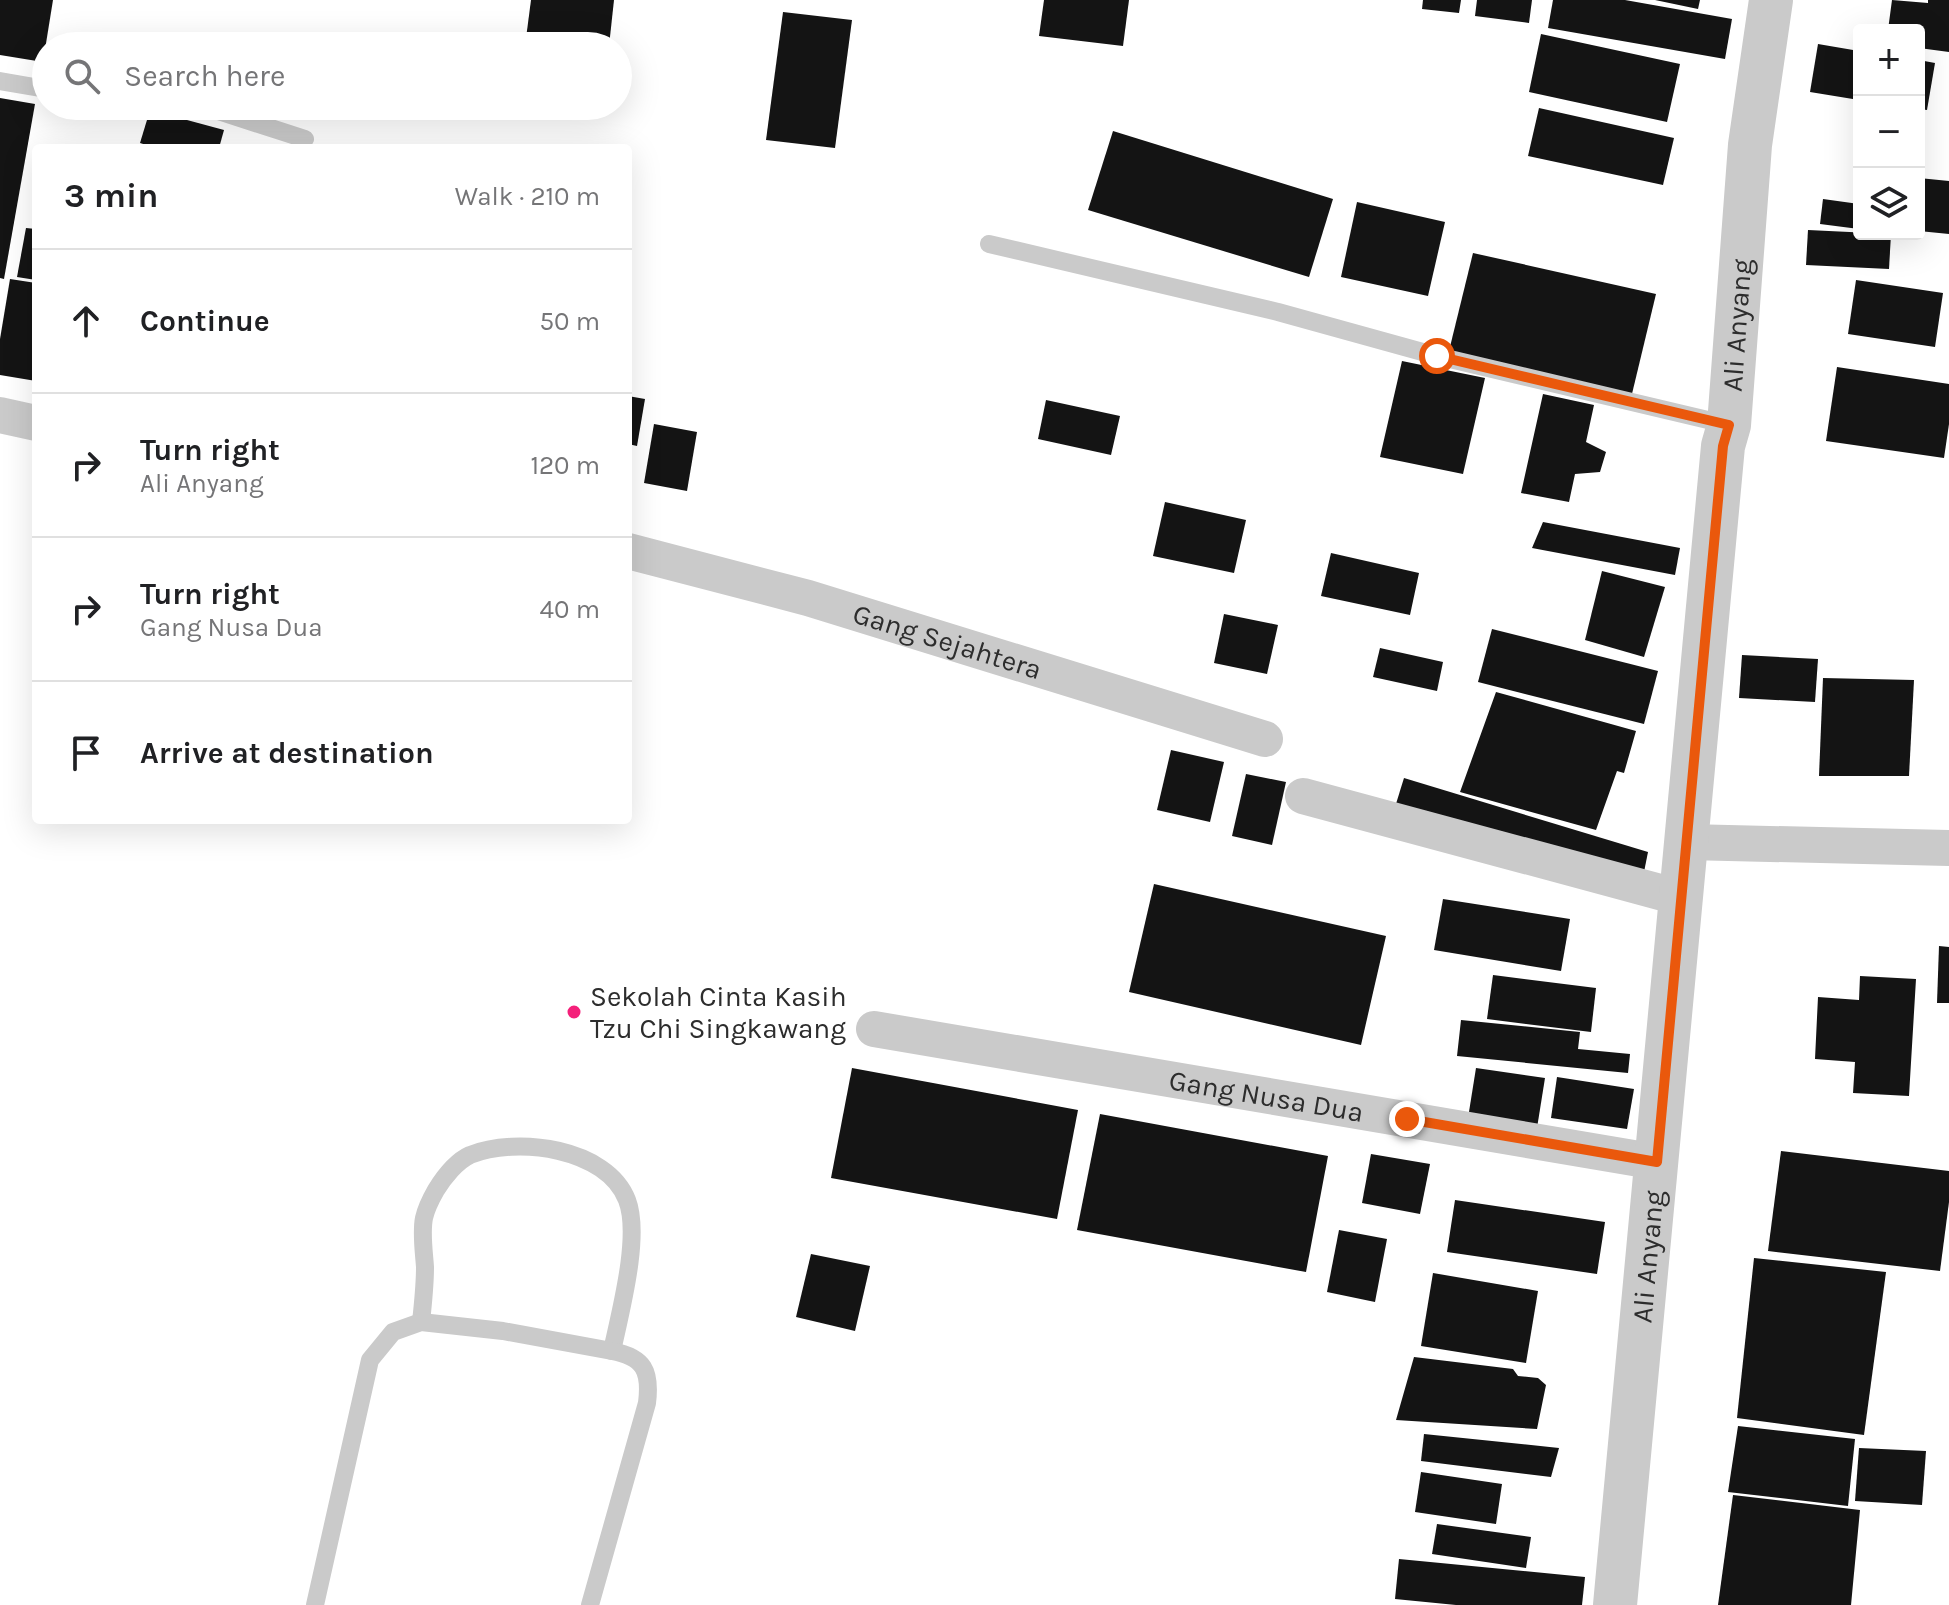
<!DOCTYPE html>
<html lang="en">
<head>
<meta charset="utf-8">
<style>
	body { margin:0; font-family:Karla,sans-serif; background:#f2f2f2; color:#202124 }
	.controls { position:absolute; right:24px; top:24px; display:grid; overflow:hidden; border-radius:8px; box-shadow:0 8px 32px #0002 }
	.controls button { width:72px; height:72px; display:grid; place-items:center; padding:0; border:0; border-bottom:2px solid #e0e0e0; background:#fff; color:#202124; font:40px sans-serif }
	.stop { position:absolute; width:24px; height:24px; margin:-18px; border:6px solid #ea580c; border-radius:50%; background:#fff }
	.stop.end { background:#ea580c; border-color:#fff; box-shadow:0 2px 8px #0008 }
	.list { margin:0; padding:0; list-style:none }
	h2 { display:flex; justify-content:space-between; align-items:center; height:104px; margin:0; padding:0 32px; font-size:34px }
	h2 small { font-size:26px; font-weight:400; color:#757577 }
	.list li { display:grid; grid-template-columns:52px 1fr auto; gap:24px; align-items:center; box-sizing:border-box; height:144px; padding:0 32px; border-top:2px solid #e0e0e0 }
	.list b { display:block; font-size:30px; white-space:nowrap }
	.list p { margin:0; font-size:26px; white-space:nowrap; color:#757577 }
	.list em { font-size:26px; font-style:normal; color:#757577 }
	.icon { flex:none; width:44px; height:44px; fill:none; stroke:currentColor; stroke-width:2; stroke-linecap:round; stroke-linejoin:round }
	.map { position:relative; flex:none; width:1949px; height:1605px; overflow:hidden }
	.search { position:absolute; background:#fff; box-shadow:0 8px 32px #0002; left:32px; top:32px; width:600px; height:88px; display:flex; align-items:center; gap:20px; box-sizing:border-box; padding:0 28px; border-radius:44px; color:#757577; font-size:30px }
	.panel { position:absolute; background:#fff; box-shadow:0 8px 32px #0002; left:32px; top:144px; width:600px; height:680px; border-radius:8px }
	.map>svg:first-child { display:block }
	.building { fill:#141414 }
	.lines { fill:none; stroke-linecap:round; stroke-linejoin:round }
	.service { stroke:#cacaca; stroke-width:18 }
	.minor { stroke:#cacaca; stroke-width:36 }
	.tertiary { stroke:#cacaca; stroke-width:44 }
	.route { stroke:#ea580c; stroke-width:10 }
	.poi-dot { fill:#f4207a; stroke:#fff; stroke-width:3 }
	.labels { text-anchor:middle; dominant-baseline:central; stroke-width:8; stroke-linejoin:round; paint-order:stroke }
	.street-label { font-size:28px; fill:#2d2d2d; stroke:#fff }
	.poi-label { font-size:28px; fill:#2d2d2d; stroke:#fff; text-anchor:start }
</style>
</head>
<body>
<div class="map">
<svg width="1949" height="1605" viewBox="0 0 1949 1605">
	<rect width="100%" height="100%" fill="#fff"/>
	<g class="building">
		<polygon points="0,0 53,0 43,62 0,55"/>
		<polygon points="531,0 614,0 609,46 525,46"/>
		<polygon points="1044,0 1129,0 1123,46 1039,36"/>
		<polygon points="1423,0 1461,0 1459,13 1422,9"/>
		<polygon points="1477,0 1532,0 1529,23 1475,16"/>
		<polygon points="1553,0 1625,0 1732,19 1725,59 1548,28"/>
		<polygon points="1655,0 1700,0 1698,9"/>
		<polygon points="1892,0 1928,3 1928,0 1949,0 1949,52 1919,48 1919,30 1888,30"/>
		<polygon points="783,12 852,20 835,148 766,140"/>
		<polygon points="1541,34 1680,64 1667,122 1529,92"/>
		<polygon points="1818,44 1859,51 1859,100 1810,92"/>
		<polygon points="1919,60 1935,63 1927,110 1919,109"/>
		<polygon points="0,98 35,104 4,279 0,278"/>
		<polygon points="1539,108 1674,138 1663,185 1528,156"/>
		<polygon points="150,110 224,130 219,148 156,148 140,143"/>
		<polygon points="1113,131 1333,199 1309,277 1088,210"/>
		<polygon points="1919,178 1949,181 1949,234 1919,231"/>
		<polygon points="1823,199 1859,204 1859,229 1820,224"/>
		<polygon points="1357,202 1445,222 1428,296 1341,277"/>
		<polygon points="26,228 36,229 36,280 17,277"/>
		<polygon points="1808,230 1891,234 1889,269 1806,265"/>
		<polygon points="1473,253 1656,294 1631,398 1448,355"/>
		<polygon points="10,279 36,283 36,381 0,375 0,339"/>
		<polygon points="1856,280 1943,293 1935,347 1848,334"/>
		<polygon points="1402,361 1485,378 1463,474 1380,457"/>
		<polygon points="1837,367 1949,384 1949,424 1944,458 1826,441"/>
		<polygon points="1543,394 1594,405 1586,442 1606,452 1600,472 1575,474 1569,502 1521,493"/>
		<polygon points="628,396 645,399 637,446 628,444"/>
		<polygon points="1046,400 1120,416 1111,455 1038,439"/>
		<polygon points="654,424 697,432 687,491 644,483"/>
		<polygon points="1165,502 1246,520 1234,573 1153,556"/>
		<polygon points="1543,522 1680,548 1675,575 1532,548"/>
		<polygon points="1331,553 1419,573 1410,615 1321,596"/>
		<polygon points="1602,571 1665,587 1644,657 1585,640"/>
		<polygon points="1224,614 1278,625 1267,674 1214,663"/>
		<polygon points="1492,629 1658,671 1644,724 1478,682"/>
		<polygon points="1380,648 1443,662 1437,691 1373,677"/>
		<polygon points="1742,655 1818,659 1815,702 1739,698"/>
		<polygon points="1823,678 1914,680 1909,776 1819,776"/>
		<polygon points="1496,692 1636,731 1624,773 1617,771 1596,830 1460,792"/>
		<polygon points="1171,750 1224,762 1210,822 1157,810"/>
		<polygon points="1246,774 1286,782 1272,845 1232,836"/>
		<polygon points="1404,778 1648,852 1643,877 1395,807"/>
		<polygon points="1154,884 1386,936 1361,1045 1129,992"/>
		<polygon points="1443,899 1570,919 1561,971 1434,950"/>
		<polygon points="1939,946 1949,947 1949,1003 1937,1003"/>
		<polygon points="1493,975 1596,988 1591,1032 1487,1019"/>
		<polygon points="1860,976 1916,979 1909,1096 1853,1093 1855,1062 1815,1059 1818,997 1859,1000"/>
		<polygon points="1461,1020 1580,1032 1578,1049 1630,1054 1628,1073 1457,1056"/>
		<polygon points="852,1068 1078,1110 1057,1219 831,1178"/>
		<polygon points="1476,1068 1545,1078 1537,1128 1468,1118"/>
		<polygon points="1557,1077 1634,1089 1627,1129 1551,1118"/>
		<polygon points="1100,1114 1328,1156 1306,1272 1077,1230"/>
		<polygon points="1781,1151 1949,1171 1949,1202 1940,1271 1768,1251"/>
		<polygon points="1371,1154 1430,1164 1420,1214 1362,1203"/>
		<polygon points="1455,1200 1605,1222 1597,1274 1447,1252"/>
		<polygon points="1339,1230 1387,1239 1375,1302 1327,1292"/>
		<polygon points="811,1254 870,1266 855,1331 796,1317"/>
		<polygon points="1754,1258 1886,1272 1864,1435 1737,1418"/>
		<polygon points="1433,1273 1538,1291 1526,1363 1421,1346"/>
		<polygon points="1414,1357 1513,1369 1518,1376 1538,1378 1546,1385 1537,1429 1396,1420"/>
		<polygon points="1738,1426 1855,1439 1848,1506 1728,1492"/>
		<polygon points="1424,1434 1559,1448 1551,1477 1421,1461"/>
		<polygon points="1859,1448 1926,1451 1922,1505 1855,1501"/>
		<polygon points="1421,1472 1502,1484 1496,1524 1415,1512"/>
		<polygon points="1733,1495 1860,1510 1851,1605 1718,1605"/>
		<polygon points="1437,1524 1531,1537 1526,1568 1432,1554"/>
		<polygon points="1399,1559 1585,1577 1582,1605 1456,1605 1395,1599"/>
	</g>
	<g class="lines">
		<g class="service">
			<polyline points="0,81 46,89"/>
			<polyline points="194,106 209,108 305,139"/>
			<polyline points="989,244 1278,312 1437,356 1729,425"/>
			<path d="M421 1322C423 1304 425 1285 425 1267 424 1252 421 1233 424 1218 426 1209 432 1197 436 1190 444 1177 457 1161 470 1155 517 1136 607 1148 627 1200 641 1236 620 1313 612 1351"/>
			<path d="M315 1605 370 1360 393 1332 421 1322 503 1331 612 1351C644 1357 651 1371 647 1403L590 1605"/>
		</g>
		<g class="minor">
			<polyline points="0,415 36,423"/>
			<path id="s1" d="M628 551 808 598 1265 739"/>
			<polyline points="1303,796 1682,898"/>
			<polyline points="1687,842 1949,848"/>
			<path id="s2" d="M874 1029 1657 1162"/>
		</g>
		<path class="tertiary" id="s3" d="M1615 1605 1723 446 1729 425 1750 145 1771 0"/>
	</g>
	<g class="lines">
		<polyline class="route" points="1407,1119 1657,1162 1723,446 1729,425 1437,356"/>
	</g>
	<circle class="poi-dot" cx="574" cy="1012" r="8"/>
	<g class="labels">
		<g class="street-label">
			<text stroke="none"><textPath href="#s3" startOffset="1286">Ali Anyang</textPath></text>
			<text stroke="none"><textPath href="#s1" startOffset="332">Gang Sejahtera</textPath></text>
			<text stroke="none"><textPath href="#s2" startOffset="398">Gang Nusa Dua</textPath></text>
			<text stroke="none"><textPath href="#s3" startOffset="350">Ali Anyang</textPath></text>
		</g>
		<g class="poi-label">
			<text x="590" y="996">Sekolah Cinta Kasih<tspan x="590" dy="32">Tzu Chi Singkawang</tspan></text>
		</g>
	</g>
</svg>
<div class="controls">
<button>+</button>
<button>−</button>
<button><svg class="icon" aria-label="layers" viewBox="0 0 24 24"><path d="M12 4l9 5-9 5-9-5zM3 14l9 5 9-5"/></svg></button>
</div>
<div class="stop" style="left:1437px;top:356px"></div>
<div class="stop end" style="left:1407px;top:1119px"></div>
<div class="search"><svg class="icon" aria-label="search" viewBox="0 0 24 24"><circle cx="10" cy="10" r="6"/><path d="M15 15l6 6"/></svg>Search here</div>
<section class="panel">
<h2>3 min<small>Walk · 210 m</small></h2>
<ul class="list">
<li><svg class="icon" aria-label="ahead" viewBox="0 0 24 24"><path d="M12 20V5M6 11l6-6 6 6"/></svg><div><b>Continue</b></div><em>50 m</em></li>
<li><svg class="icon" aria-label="right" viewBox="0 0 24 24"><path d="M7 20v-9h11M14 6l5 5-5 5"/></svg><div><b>Turn right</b><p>Ali Anyang</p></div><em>120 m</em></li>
<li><svg class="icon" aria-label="right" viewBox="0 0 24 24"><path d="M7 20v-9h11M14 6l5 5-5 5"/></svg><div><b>Turn right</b><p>Gang Nusa Dua</p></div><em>40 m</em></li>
<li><svg class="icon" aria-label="arrive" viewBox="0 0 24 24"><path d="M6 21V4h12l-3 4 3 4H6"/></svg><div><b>Arrive at destination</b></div></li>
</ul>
</section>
</div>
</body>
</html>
